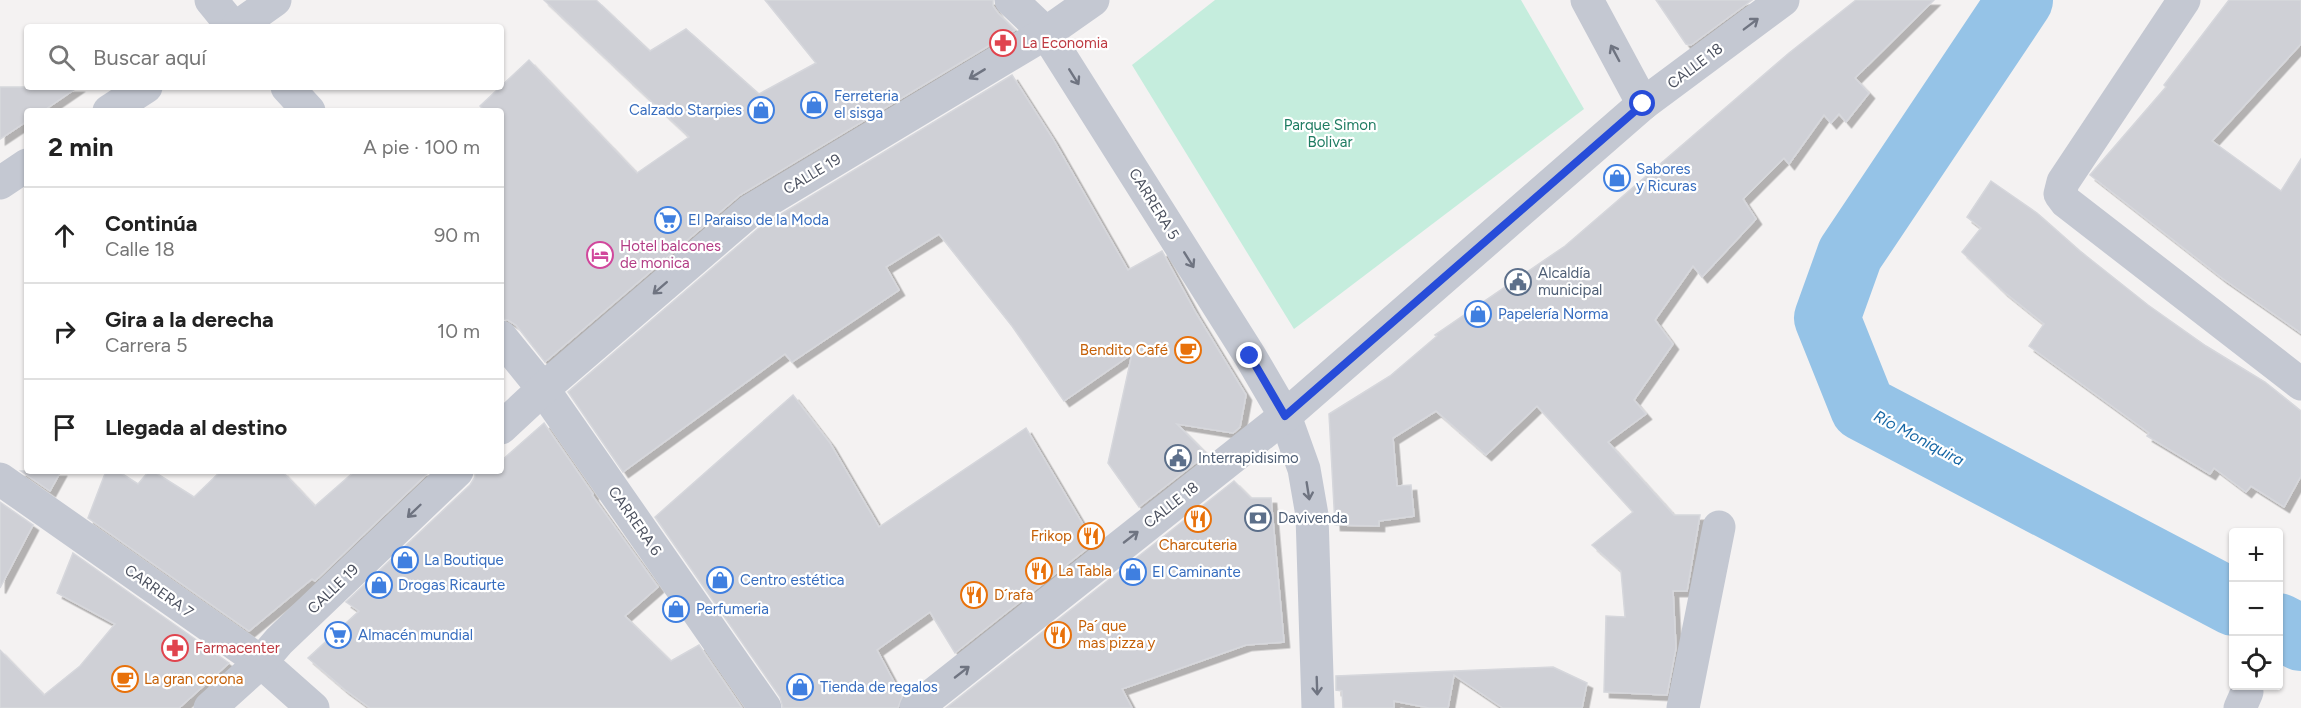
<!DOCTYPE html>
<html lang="es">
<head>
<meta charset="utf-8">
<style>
	body { margin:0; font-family:Figtree,sans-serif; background:#f2f2f2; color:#222 }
	.controls { position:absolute; right:18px; bottom:18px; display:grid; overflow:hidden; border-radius:6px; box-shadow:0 2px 4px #0004 }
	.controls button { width:54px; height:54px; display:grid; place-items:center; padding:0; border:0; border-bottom:2px solid #e0e0e0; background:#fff; color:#222; font:30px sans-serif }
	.stop { position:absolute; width:18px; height:18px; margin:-14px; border:4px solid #274cd9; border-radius:50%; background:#fff }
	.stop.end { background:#274cd9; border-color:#fff; box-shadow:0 2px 6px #0008 }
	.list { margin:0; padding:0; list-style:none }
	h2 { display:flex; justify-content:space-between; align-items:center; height:78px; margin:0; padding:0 24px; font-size:26px }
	h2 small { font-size:20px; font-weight:400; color:#767676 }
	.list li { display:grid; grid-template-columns:39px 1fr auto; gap:18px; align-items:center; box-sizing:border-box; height:96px; padding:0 24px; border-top:2px solid #e0e0e0 }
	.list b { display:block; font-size:22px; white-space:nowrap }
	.list p { margin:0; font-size:20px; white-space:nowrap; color:#767676 }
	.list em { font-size:20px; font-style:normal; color:#767676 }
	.icon { flex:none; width:33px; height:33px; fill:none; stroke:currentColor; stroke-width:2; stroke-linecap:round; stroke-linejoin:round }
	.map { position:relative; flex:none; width:2301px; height:708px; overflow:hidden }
	.search { position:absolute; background:#fff; box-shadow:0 2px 4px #0004; left:24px; top:24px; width:480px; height:66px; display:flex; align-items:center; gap:15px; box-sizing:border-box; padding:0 21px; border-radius:6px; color:#767676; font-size:22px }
	.panel { position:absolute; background:#fff; box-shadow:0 2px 4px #0004; left:24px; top:108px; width:480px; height:366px; border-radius:6px }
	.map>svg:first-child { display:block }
	.green { fill:#c5eddd }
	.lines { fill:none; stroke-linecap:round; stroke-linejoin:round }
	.river { stroke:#95c3e7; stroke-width:66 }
	.building { fill:#cfd0d6; stroke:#d6d7dc; stroke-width:1.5; filter:url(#shadow) }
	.street { stroke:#c4c8d2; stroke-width:33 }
	.oneway { stroke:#6f7481 }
	.route { stroke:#274cd9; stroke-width:8 }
	.labels { text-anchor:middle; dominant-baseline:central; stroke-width:4.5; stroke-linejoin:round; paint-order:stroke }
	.health-label { font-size:15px; fill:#be3a42; stroke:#fff; text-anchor:start }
	.street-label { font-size:15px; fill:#4b505e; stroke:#fff }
	.shop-label { font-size:15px; fill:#366cbe; stroke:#fff; text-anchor:start }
	.park-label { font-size:15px; fill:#1f7c62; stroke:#fff }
	.hotel-label { font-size:15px; fill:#b23c85; stroke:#fff; text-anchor:start }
	.service-label { font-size:15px; fill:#4e5e75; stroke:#fff; text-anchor:start }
	.food-label { font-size:15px; fill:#c56008; stroke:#fff; text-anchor:start }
	.water-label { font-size:16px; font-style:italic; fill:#1767a5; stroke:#fff }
</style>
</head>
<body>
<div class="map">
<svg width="2301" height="708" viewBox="0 0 2301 708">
	<defs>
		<filter id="shadow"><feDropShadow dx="5.5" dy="5.5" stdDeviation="0" flood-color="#0004"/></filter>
	</defs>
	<rect width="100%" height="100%" fill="#f4f2f2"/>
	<polygon class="green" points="1215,0 1521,0 1584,109 1294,329 1132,65"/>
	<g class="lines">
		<g class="river">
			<polyline points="2020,0 1850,254 1827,318 1863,408 2234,603"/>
			<polyline points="2278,626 2301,638"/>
		</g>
	</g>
	<g class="building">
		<polygon points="544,0 596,0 650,51 686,29 759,94 816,63 765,0 993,0 993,6 998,13 1015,30 740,195 545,362 516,325 508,320 501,319 501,111 485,111 480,106 529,60 637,173 689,137"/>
		<polygon points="1656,0 1752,0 1691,45 1686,44"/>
		<polygon points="1856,0 1934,0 1855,78 1869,93 1846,122 1839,114 1831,123 1824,115 1789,164 1784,158 1743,199 1756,219 1702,277 1693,266 1655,320 1673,344 1634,400 1646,414 1608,442 1674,515 1700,515 1687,591 1673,591 1676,648 1667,695 1604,692 1606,616 1625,617 1621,571 1592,545 1633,512 1537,406 1486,455 1436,411 1393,438 1397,486 1411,485 1414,516 1379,521 1379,526 1335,525 1329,414 1390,376 1437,336 1435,335 1565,246 1789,53"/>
		<polygon points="2229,0 2301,0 2301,44 2212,141 2281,191 2301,159 2301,333 2222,278 2090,175 2166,87 2164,85"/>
		<polygon points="1012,75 1053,139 1128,270 1162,251 1196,313 1246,395 1240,427 1233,433 1177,424 1207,454 1139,507 1108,463 1132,354 1064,401 1012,326 939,234 886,267 899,290 792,362 785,354 623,472 568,392 761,226"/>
		<polygon points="0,87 78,87 43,111 27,111 27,121 0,139"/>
		<polygon points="1991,181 2037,213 2080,251 2148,305 2206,346 2265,382 2301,411 2301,476 2284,507 2251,486 2246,492 2214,468 2210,474 2147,436 2149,433 2029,346 2044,324 2003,291 1962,252 1981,228 1967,217"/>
		<polygon points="793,395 830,443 879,527 1026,428 1094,543 955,653 930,612 877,650 902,697 898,708 783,708 780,697 655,517"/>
		<polygon points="544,423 593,494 592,495 658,587 625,616 671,661 699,645 742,708 370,708 344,689 308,658 359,611 346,602 470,485 475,477 475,471 501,471 501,461"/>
		<polygon points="21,471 61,471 50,491"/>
		<polygon points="106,471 118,471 138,484 149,471 153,471 194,497 221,471 282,471 315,506 355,471 430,471 315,581 312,579 249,631 88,518"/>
		<polygon points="1234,481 1251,498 1271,498 1284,642 1246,645 1122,689 1132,708 946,708"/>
		<polygon points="0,502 33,525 0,588"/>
		<polygon points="73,553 229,663 179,708 0,708 0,650 44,695 80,666 115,624 57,593"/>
		<polygon points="1553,667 1587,683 1582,708 1503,708 1454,675 1448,708 1429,708 1394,701 1394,708 1343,708 1342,691 1336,690 1336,676"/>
	</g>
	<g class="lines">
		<g class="street">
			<polyline points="211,0 233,27"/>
			<polyline points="1011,0 1046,33 1250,356 1285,416 1304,469 1312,515 1318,708"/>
			<polyline points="1587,0 1643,104"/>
			<polyline points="2184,0 2063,182 2060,194 2066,202 2301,384"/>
			<polyline points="237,27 275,0"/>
			<polyline points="287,87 309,111"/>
			<polyline points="109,111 146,87"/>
			<polyline points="0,183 27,165"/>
			<polyline points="501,337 543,389 765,708"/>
			<polyline points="501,428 543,389 750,211 1046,33 1093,0"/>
			<polyline points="0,479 261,662 313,708"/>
			<polyline points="210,708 261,662 279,641 457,471"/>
			<polyline points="916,708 1285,416 1643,104 1783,0"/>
			<polyline points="1683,708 1719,527"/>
			<polyline points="2240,708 2247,692"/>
		</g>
	</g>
	<defs><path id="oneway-shaft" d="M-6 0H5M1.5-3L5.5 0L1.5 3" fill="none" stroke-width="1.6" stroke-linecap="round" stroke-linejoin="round" transform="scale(1.5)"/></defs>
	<g class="oneway">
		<use href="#oneway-shaft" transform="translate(1751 24) rotate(-37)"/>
		<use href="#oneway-shaft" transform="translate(1615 53) rotate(-118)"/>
		<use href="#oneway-shaft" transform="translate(977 74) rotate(149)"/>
		<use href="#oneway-shaft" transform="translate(1074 77) rotate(58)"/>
		<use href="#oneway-shaft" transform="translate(1189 260) rotate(58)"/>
		<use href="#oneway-shaft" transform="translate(660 288) rotate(139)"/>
		<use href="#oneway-shaft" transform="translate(1308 491) rotate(81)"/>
		<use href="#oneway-shaft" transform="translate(414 511) rotate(136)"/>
		<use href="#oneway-shaft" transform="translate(1131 537) rotate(-38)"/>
		<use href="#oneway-shaft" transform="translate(962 672) rotate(-38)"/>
		<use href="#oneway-shaft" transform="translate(1317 686) rotate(88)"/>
	</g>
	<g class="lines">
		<polyline class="route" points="1250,356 1285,416 1643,104"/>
	</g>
	<defs>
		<symbol id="pharmacy-ring" viewBox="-11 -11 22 22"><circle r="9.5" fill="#fff" stroke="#e0444e" stroke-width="1.5"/><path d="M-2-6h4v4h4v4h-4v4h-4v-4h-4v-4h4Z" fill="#e0444e"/></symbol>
		<symbol id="shop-ring" viewBox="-11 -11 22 22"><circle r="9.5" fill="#fff" stroke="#3f7fe0" stroke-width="1.5"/><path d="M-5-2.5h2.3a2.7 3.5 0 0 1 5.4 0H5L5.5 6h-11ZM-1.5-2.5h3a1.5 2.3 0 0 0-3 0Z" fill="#3f7fe0"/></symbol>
		<symbol id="supermarket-ring" viewBox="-11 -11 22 22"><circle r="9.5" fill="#fff" stroke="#3f7fe0" stroke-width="1.5"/><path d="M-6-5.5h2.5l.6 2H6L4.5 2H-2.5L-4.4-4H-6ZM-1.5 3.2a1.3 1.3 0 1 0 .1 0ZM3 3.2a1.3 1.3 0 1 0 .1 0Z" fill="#3f7fe0"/></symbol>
		<symbol id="hotel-ring" viewBox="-11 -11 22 22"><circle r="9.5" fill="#fff" stroke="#d1479c" stroke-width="1.5"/><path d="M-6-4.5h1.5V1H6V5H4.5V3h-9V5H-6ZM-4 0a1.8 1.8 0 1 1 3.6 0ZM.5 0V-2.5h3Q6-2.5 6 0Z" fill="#d1479c"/></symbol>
		<symbol id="civic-ring" viewBox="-11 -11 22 22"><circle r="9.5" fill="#fff" stroke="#5c6f8a" stroke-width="1.5"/><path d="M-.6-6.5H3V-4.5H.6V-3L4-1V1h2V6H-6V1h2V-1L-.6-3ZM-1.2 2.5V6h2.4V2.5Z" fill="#5c6f8a"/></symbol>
		<symbol id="cafe-ring" viewBox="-11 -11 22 22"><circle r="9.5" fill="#fff" stroke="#e8710a" stroke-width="1.5"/><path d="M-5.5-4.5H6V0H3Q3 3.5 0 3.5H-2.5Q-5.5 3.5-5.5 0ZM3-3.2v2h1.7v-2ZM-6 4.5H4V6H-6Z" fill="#e8710a"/></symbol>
		<symbol id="bank-ring" viewBox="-11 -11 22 22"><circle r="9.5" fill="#fff" stroke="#5c6f8a" stroke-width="1.5"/><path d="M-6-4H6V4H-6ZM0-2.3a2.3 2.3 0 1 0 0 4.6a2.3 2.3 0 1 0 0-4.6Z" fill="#5c6f8a"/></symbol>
		<symbol id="restaurant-ring" viewBox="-11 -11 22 22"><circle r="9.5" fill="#fff" stroke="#e8710a" stroke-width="1.5"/><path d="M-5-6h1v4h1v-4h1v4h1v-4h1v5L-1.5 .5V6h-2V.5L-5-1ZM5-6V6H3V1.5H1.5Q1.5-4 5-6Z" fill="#e8710a"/></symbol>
	</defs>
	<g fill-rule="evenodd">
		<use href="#pharmacy-ring" x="988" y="28" width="30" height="30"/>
		<use href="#shop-ring" x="799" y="90" width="30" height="30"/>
		<use href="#shop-ring" x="746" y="95" width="30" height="30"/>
		<use href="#shop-ring" x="1602" y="163" width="30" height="30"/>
		<use href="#supermarket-ring" x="653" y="205" width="30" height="30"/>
		<use href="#hotel-ring" x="585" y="240" width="30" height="30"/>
		<use href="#civic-ring" x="1503" y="267" width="30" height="30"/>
		<use href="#shop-ring" x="1463" y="299" width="30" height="30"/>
		<use href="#cafe-ring" x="1173" y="335" width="30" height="30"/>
		<use href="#civic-ring" x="1163" y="443" width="30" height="30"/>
		<use href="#bank-ring" x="1243" y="503" width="30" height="30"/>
		<use href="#restaurant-ring" x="1183" y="504" width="30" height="30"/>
		<use href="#restaurant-ring" x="1076" y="521" width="30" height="30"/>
		<use href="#shop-ring" x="390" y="545" width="30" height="30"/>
		<use href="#restaurant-ring" x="1024" y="556" width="30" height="30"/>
		<use href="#shop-ring" x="1118" y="557" width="30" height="30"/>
		<use href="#shop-ring" x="705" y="565" width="30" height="30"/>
		<use href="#shop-ring" x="364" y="570" width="30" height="30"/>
		<use href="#restaurant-ring" x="959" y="580" width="30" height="30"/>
		<use href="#shop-ring" x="661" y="594" width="30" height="30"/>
		<use href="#supermarket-ring" x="323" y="620" width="30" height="30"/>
		<use href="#restaurant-ring" x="1043" y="620" width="30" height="30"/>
		<use href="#pharmacy-ring" x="160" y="633" width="30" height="30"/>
		<use href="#cafe-ring" x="110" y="664" width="30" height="30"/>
		<use href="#shop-ring" x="785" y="672" width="30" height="30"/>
	</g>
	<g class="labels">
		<g class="health-label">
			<text x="1022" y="43">La Economia</text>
			<text x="195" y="648">Farmacenter</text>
		</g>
		<g class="street-label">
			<text transform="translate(1695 66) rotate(-37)">CALLE 18</text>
			<text transform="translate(812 174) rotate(-31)">CALLE 19</text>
			<text transform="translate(1154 204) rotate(58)">CARRERA 5</text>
			<text transform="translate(1171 505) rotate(-38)">CALLE 18</text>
			<text transform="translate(635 521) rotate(55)">CARRERA 6</text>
			<text transform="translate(333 589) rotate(-44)">CALLE 19</text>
			<text transform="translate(159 591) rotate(35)">CARRERA 7</text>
		</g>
		<g class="shop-label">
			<text x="834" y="96">Ferreteria<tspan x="834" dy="17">el sisga</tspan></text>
			<text x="742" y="110" text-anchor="end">Calzado Starpies</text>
			<text x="1636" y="169">Sabores<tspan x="1636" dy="17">y Ricuras</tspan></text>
			<text x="688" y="220">El Paraiso de la Moda</text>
			<text x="1498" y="314">Papelería Norma</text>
			<text x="424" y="560">La Boutique</text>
			<text x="1152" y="572">El Caminante</text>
			<text x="740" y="580">Centro estética</text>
			<text x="398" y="585">Drogas Ricaurte</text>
			<text x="696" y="609">Perfumeria</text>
			<text x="358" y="635">Almacén mundial</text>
			<text x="820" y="687">Tienda de regalos</text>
		</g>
		<g class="park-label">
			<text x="1330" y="125">Parque Simon<tspan x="1330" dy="17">Bolivar</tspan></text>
		</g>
		<g class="hotel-label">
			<text x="620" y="246">Hotel balcones<tspan x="620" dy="17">de monica</tspan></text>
		</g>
		<g class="service-label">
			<text x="1538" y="273">Alcaldía<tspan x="1538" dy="17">municipal</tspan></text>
			<text x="1198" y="458">Interrapidisimo</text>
			<text x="1278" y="518">Davivenda</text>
		</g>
		<g class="food-label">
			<text x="1168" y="350" text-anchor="end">Bendito Café</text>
			<text x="1072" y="536" text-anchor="end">Frikop</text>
			<text x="1198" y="545" text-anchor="middle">Charcuteria</text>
			<text x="1058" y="571">La Tabla</text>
			<text x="994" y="595">D´rafa</text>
			<text x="1078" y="626">Pa´ que<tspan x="1078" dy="17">mas pizza y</tspan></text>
			<text x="144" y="679">La gran corona</text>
		</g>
		<g class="water-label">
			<text transform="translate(1919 438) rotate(28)">Río Moniquira</text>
		</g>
	</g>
</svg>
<div class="controls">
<button>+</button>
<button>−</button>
<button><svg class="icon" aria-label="locate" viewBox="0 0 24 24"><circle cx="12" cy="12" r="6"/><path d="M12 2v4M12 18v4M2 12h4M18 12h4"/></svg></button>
</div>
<div class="stop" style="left:1643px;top:104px"></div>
<div class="stop end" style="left:1250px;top:356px"></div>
<div class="search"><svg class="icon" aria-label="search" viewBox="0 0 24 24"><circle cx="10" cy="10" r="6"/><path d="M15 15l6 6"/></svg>Buscar aquí</div>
<section class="panel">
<h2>2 min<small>A pie · 100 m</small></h2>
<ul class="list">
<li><svg class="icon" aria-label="ahead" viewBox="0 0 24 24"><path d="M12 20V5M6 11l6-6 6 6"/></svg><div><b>Continúa</b><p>Calle 18</p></div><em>90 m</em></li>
<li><svg class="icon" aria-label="right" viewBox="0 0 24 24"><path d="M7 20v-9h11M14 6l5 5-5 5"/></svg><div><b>Gira a la derecha</b><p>Carrera 5</p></div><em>10 m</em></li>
<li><svg class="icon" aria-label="arrive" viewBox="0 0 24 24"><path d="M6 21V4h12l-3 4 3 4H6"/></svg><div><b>Llegada al destino</b></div></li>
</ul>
</section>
</div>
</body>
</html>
